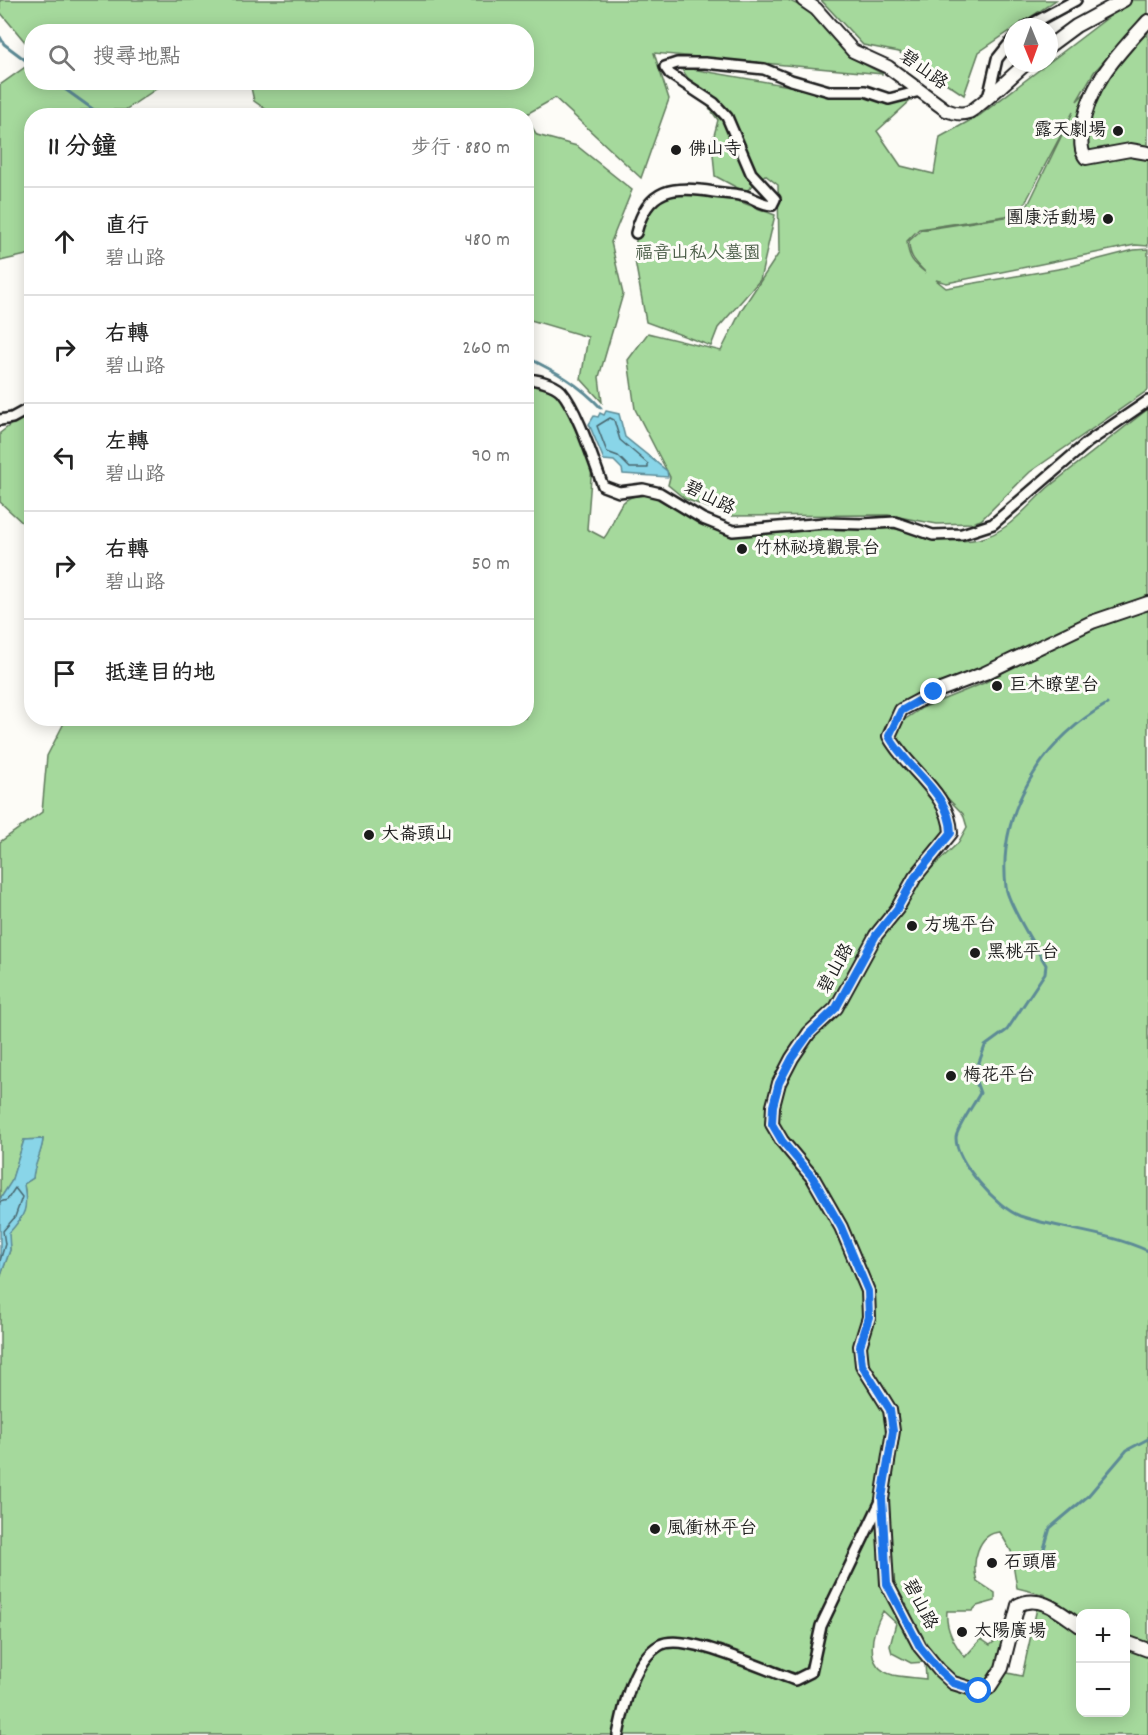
<!DOCTYPE html>
<html lang="zh-TW">
<head>
<meta charset="utf-8">
<style>
	body { margin:0; font-family:Dekko,"LXGW WenKai TC",sans-serif; background:#f6f6f6; color:#222 }
	.controls { position:absolute; right:18px; bottom:18px; display:grid; overflow:hidden; border-radius:12px; box-shadow:0 3px 15px #0003 }
	.controls button { width:54px; height:54px; display:grid; place-items:center; padding:0; border:0; border-bottom:2px solid #e0e0e0; background:#fff; color:#222; font:30px sans-serif }
	.compass { position:absolute; left:1004px; top:18px; width:54px; height:54px; border-radius:50%; background:#fff; box-shadow:0 3px 15px #0003; rotate:179deg }
	.stop { position:absolute; width:18px; height:18px; margin:-14px; border:4px solid #1a73e8; border-radius:50%; background:#fff }
	.stop.end { background:#1a73e8; border-color:#fff; box-shadow:0 2px 6px #0008 }
	.list { margin:0; padding:0; list-style:none }
	h2 { display:flex; justify-content:space-between; align-items:center; height:78px; margin:0; padding:0 24px; font-size:26px }
	h2 small { font-size:20px; font-weight:400; color:#767676 }
	.list li { display:grid; grid-template-columns:39px 1fr auto; gap:18px; align-items:center; box-sizing:border-box; height:108px; padding:0 24px; border-top:2px solid #e0e0e0 }
	.list b { display:block; font-size:22px; white-space:nowrap }
	.list p { margin:0; font-size:20px; white-space:nowrap; color:#767676 }
	.list em { font-size:20px; font-style:normal; color:#767676 }
	.icon { flex:none; width:33px; height:33px; fill:none; stroke:currentColor; stroke-width:2; stroke-linecap:round; stroke-linejoin:round }
	.map { position:relative; flex:none; width:1148px; height:1735px; overflow:hidden }
	.search { position:absolute; background:#fff; box-shadow:0 3px 15px #0003; left:24px; top:24px; width:510px; height:66px; display:flex; align-items:center; gap:15px; box-sizing:border-box; padding:0 21px; border-radius:24px; color:#767676; font-size:22px }
	.panel { position:absolute; background:#fff; box-shadow:0 3px 15px #0003; left:24px; top:108px; width:510px; height:618px; border-radius:24px }
	.map>svg:first-child { display:block }
	.green { fill:#a5d99c; stroke:#607a5c; stroke-width:1.5; fill-rule:evenodd }
	.water { fill:#89d5e8; stroke:#5d8b96; stroke-width:1.5 }
	.lines { fill:none; stroke-linecap:round; stroke-linejoin:round }
	.shore { stroke:#48666e; stroke-width:1.5 }
	.stream { stroke:#5d8b96; stroke-width:3 }
	.street-casing { stroke:#1c1c1c; stroke-width:14 }
	.secondary-casing { stroke:#1c1c1c; stroke-width:16 }
	.street { stroke:#fdfcf7; stroke-width:9 }
	.secondary { stroke:#fdfcf7; stroke-width:12 }
	.route { stroke:#1a73e8; stroke-width:8 }
	.poi-dot { fill:#1c1c1c; stroke:#fdfcf7; stroke-width:2 }
	.labels { text-anchor:middle; dominant-baseline:central; stroke-width:6; stroke-linejoin:round; paint-order:stroke }
	.street-label { font-size:18px; fill:#1c1c1c; stroke:#fdfcf7 }
	.poi-label { font-size:18px; fill:#1c1c1c; stroke:#fdfcf7; text-anchor:start }
	.park-label { font-size:18px; fill:#4c5e49; stroke:#fdfcf7 }
</style>
</head>
<body>
<div class="map">
<svg width="1148" height="1735" viewBox="0 0 1148 1735">
	<rect width="100%" height="100%" fill="#fdfcf7"/>
	<filter id="ink" filterUnits="userSpaceOnUse"><feTurbulence type="fractalNoise" baseFrequency=".0167" numOctaves="2"/><feDisplacementMap in="SourceGraphic" scale="12" xChannelSelector="R" yChannelSelector="G"/><feConvolveMatrix kernelMatrix="1 2 1 2 8 2 1 2 1" color-interpolation-filters="sRGB"/></filter>
	<g filter="url(#ink)">
		<g class="green">
			<polygon points="0,0 788,0 817,14 848,56 883,74 654,53 669,99 641,178 555,98 525,115 274,115 254,101 250,83 526,82 526,32 32,32 31,49 0,12"/>
			<polygon points="821,0 1056,0 979,52 964,95 899,52 863,45"/>
			<path d="M1131 0H1148V13L1094 72 1077 101 1148 29V246L1135 245 947 283 936 280 946 288 1064 268 1134 250 1148 249V390L1030 472 981 520 972 523 937 524 888 515 732 516 685 499 668 485 670 477 635 409 628 360 648 333 721 351 742 309 779 253 778 185 765 175 745 192 715 176 712 143 718 120 680 67 835 94 910 101 877 131 901 166 934 174 940 137 980 115ZM1073 112 1028 205 1012 216 921 230 909 241C909 258 916 262 926 273 913 263 908 258 907 241L919 229 1012 215 1024 205Z"/>
			<polygon points="31,63 32,82 165,83 125,110 80,110 92,115 32,116 31,254 0,261 0,85"/>
			<polygon points="527,119 537,135 577,146 632,190 611,242 623,294 599,377 602,402 581,379 588,337 527,319"/>
			<polygon points="676,191 712,191 775,215 760,280 718,328 711,346 646,322 634,255 640,212 657,198"/>
			<path d="M527 381H534L560 395 592 466 587 529 604 538C616 524 614 501 635 496 665 489 696 520 723 530 751 539 783 529 813 527 835 526 859 525 881 527 914 529 946 546 979 539 1010 532 1028 504 1051 485 1083 459 1116 434 1148 409V599L1099 616 901 706C893 715 884 731 887 743 903 766 952 806 946 835L911 876 894 905 871 936 838 998 806 1029 798 1042 782 1071 769 1110 770 1128 778 1145 807 1178 838 1228 864 1291V1320L856 1349 861 1368 887 1411 886 1454 889 1456 895 1438V1411L864 1361 863 1349 874 1311 872 1293 834 1207 811 1172 785 1142 775 1123V1113L796 1058 810 1036 844 1003 872 949 896 918 920 879 958 843 967 827 963 814 903 753 895 736 904 720 922 708 984 683 1040 652 1110 621 1148 608V1735H0V1278L10 1250 8 1233C25 1215 28 1208 24 1184L33 1178C33 1164 42 1153 43 1139L24 1140 11 1183 0 1199V842L42 812 47 756 63 725 62 719 526 718ZM1000 1532 1011 1551 1017 1588 1045 1595 1050 1603 1048 1611 1037 1608 1022 1676 1008 1673 1003 1655 1006 1638H999L990 1645 981 1639 965 1657C954 1644 945 1629 947 1611H972L977 1606 995 1601V1593L977 1581C971 1563 978 1533 1000 1532ZM883 1611 896 1623 890 1646 892 1653 911 1663 925 1662 926 1679C915 1678 903 1677 893 1675 862 1667 872 1631 883 1611ZM1080 1614H1126V1712H1080Z"/>
			<polygon points="31,409 31,527 25,525 0,502 0,433"/>
		</g>
		<g class="water">
			<polygon points="606,411 619,414 625,437 667,471 668,477 623,474 622,469 614,461 604,460 589,424 594,416 598,417 600,413 604,415"/>
			<path d="M43 1139C42 1153 34 1164 33 1178L24 1184C28 1209 26 1214 9 1233L10 1250 0 1278V1199L11 1182 24 1140Z"/>
		</g>
		<g class="lines">
			<g class="shore">
				<polygon points="610,418 614,420 620,440 648,464 648,468 630,468 618,456 607,452 597,426"/>
				<polyline points="0,1202 7,1200 15,1188 22,1197 15,1217 3,1231 5,1244 0,1261"/>
			</g>
			<g class="stream">
				<polyline points="0,37 4,44 32,65"/>
				<polyline points="55,82 94,110 120,112 131,116"/>
				<path d="M526 357C555 371 579 384 601 408"/>
				<path d="M1107 704C1043 740 997 812 1006 887 1008 904 1036 948 1046 965L1045 973 1007 1030 985 1046 974 1076 980 1093C975 1103 956 1129 956 1138 956 1162 998 1208 1020 1216 1063 1230 1107 1232 1148 1251"/>
				<polyline points="1039,1566 1050,1528 1088,1496 1127,1450 1148,1439"/>
			</g>
			<defs>
				<g id="street">
					<polyline points="1026,27 1076,0"/>
					<polyline points="989,94 997,59 1013,39"/>
					<path d="M636 233C647 188 673 185 714 192 724 193 736 194 746 196 756 199 761 204 772 205L775 199 751 173 727 117 714 103 670 74 665 67 677 63H705L764 69 791 80 829 91H865L889 99 920 91"/>
					<path d="M526 379C536 379 554 384 561 391 578 411 593 460 603 486L619 492 643 489 660 493 703 519 733 531 825 523 862 524 895 522 933 535 962 534 993 524 1088 442 1148 401"/>
					<polyline points="0,420 12,418 32,407"/>
					<path d="M618 1735C624 1707 632 1661 660 1645 684 1631 767 1671 795 1680L811 1672 821 1626 881 1501"/>
				</g>
				<g id="secondary">
					<path d="M803 0 816 9 853 51 888 67 946 110C953 113 961 115 969 112 982 106 1013 74 1027 63"/>
					<path d="M1148 21C1118 54 1087 85 1082 131 1081 140 1080 151 1086 158L1130 150 1148 153"/>
					<polyline points="1049,46 1076,26 1124,0"/>
					<path d="M1080 1626C1062 1614 1040 1593 1018 1605L1002 1668 989 1688 979 1691 953 1683 939 1670 920 1647 887 1584 882 1499 893 1431 890 1410 862 1365 860 1346 869 1317 868 1291 841 1227 813 1178 782 1141 772 1124 773 1106 779 1083 792 1058 809 1033 836 1008 876 935 897 909 915 877 951 833C950 793 906 769 889 736L901 710 935 692 985 673 1092 622 1148 603"/>
					<polyline points="1126,1642 1148,1650"/>
				</g>
			</defs>
			<use href="#street" class="street-casing"/>
			<use href="#secondary" class="secondary-casing"/>
			<use href="#street" class="street"/>
			<use href="#secondary" class="secondary"/>
		</g>
	</g>
	<g class="lines" filter="url(#ink)">
		<path class="route" d="M934 692 901 711 889 736C906 769 951 793 951 833L915 877 897 909 876 935 836 1008 809 1034 792 1058 779 1083 773 1106 772 1124 782 1141 813 1178 841 1227 868 1291 869 1317 860 1346 862 1365 890 1410 893 1431 882 1498 887 1584 920 1647 939 1670 953 1683 979 1691"/>
	</g>
	<g class="poi-dot">
		<circle cx="1118" cy="131" r="6"/>
		<circle cx="676" cy="150" r="6"/>
		<circle cx="1108" cy="219" r="6"/>
		<circle cx="742" cy="549" r="6"/>
		<circle cx="997" cy="686" r="6"/>
		<circle cx="369" cy="835" r="6"/>
		<circle cx="912" cy="926" r="6"/>
		<circle cx="975" cy="953" r="6"/>
		<circle cx="951" cy="1076" r="6"/>
		<circle cx="655" cy="1529" r="6"/>
		<circle cx="992" cy="1563" r="6"/>
		<circle cx="962" cy="1632" r="6"/>
	</g>
	<g class="labels">
		<g class="street-label">
			<text transform="translate(923 71) rotate(36)">碧山路</text>
			<text transform="translate(709 499) rotate(27)">碧山路</text>
			<text transform="translate(837 969) rotate(-61)">碧山路</text>
			<text transform="translate(919 1605) rotate(63)">碧山路</text>
		</g>
		<g class="poi-label">
			<text x="1106" y="131" text-anchor="end">露天劇場</text>
			<text x="688" y="150">佛山寺</text>
			<text x="1096" y="219" text-anchor="end">團康活動場</text>
			<text x="754" y="549">竹林祕境觀景台</text>
			<text x="1009" y="686">巨木瞭望台</text>
			<text x="381" y="835">大崙頭山</text>
			<text x="924" y="926">方塊平台</text>
			<text x="987" y="953">黑桃平台</text>
			<text x="963" y="1076">梅花平台</text>
			<text x="667" y="1529">風衝林平台</text>
			<text x="1004" y="1563">石頭厝</text>
			<text x="974" y="1632">太陽廣場</text>
		</g>
		<g class="park-label">
			<text x="698" y="254">福音山私人墓園</text>
		</g>
	</g>
</svg>
<div class="controls">
<button>+</button>
<button>−</button>
</div>
<svg class="compass" viewBox="-18 -18 36 36"><path d="M0-13l5 13h-10z" fill="#e53935"/><path d="M0 13l5-13h-10z" fill="#767676"/></svg>
<div class="stop" style="left:979px;top:1691px"></div>
<div class="stop end" style="left:934px;top:692px"></div>
<div class="search"><svg class="icon" aria-label="search" viewBox="0 0 24 24"><circle cx="10" cy="10" r="6"/><path d="M15 15l6 6"/></svg>搜尋地點</div>
<section class="panel">
<h2>11 分鐘<small>步行 · 880 m</small></h2>
<ul class="list">
<li><svg class="icon" aria-label="ahead" viewBox="0 0 24 24"><path d="M12 20V5M6 11l6-6 6 6"/></svg><div><b>直行</b><p>碧山路</p></div><em>480 m</em></li>
<li><svg class="icon" aria-label="right" viewBox="0 0 24 24"><path d="M7 20v-9h11M14 6l5 5-5 5"/></svg><div><b>右轉</b><p>碧山路</p></div><em>260 m</em></li>
<li><svg class="icon" aria-label="left" viewBox="0 0 24 24"><path d="M17 20v-9H6M10 6l-5 5 5 5"/></svg><div><b>左轉</b><p>碧山路</p></div><em>90 m</em></li>
<li><svg class="icon" aria-label="right" viewBox="0 0 24 24"><path d="M7 20v-9h11M14 6l5 5-5 5"/></svg><div><b>右轉</b><p>碧山路</p></div><em>50 m</em></li>
<li><svg class="icon" aria-label="arrive" viewBox="0 0 24 24"><path d="M6 21V4h12l-3 4 3 4H6"/></svg><div><b>抵達目的地</b></div></li>
</ul>
</section>
</div>
</body>
</html>
